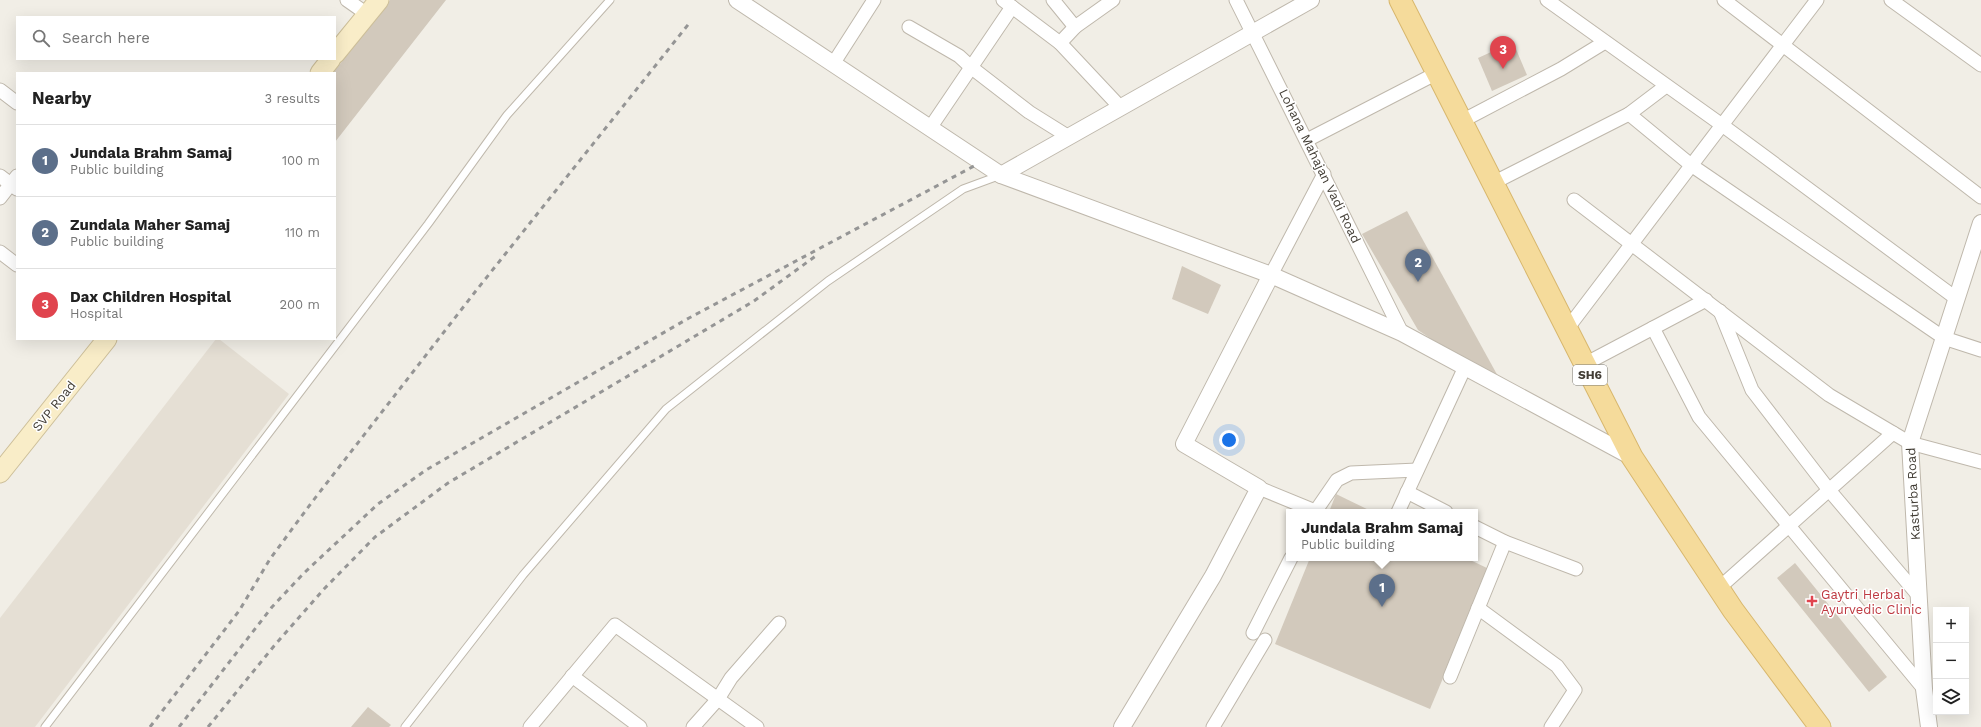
<!DOCTYPE html>
<html lang="en">
<head>
<meta charset="utf-8">
<style>
	body { margin:0; font-family:"Work Sans",sans-serif; background:#f2f2f2; color:#222 }
	.controls { position:absolute; right:12px; bottom:12px; display:grid; overflow:hidden; border-radius:0px; box-shadow:0 4px 16px #0002 }
	.controls button { width:36px; height:36px; display:grid; place-items:center; padding:0; border:0; border-bottom:1px solid #e0e0e0; background:#fff; color:#222; font:20px sans-serif }
	.you { position:absolute; left:1229px; top:440px; width:14px; height:14px; margin:-10px; border:3px solid #fff; border-radius:50%; background:#1a73e8; box-shadow:0 0 0 6px #1a73e833 }
	.badge { display:grid; place-items:center; width:26px; height:26px; border-radius:50%; background:#111827; color:#fff; font-size:13px; font-weight:700 }
	.pin { position:absolute; translate:-50% -33px; filter:drop-shadow(0 1px 2px #0008) }
	.pin::after { content:''; position:absolute; top:21px; width:14px; height:12px; background:inherit; clip-path:polygon(0 0,100% 0,50% 100%) }
	.popup { position:absolute; left:1286px; top:509px; width:192px; height:52px; box-sizing:border-box; display:grid; place-content:center; border-radius:0px; background:#fff; filter:drop-shadow(0 1px 3px #0005); font-size:13px; white-space:nowrap; color:#767676 }
	.popup b { font-size:15px; color:#222 }
	.popup::after { content:''; position:absolute; left:50%; top:100%; margin-left:-8px; border:8px solid transparent; border-top-color:#fff }
	.list { margin:0; padding:0; list-style:none }
	h2 { display:flex; justify-content:space-between; align-items:center; height:52px; margin:0; padding:0 16px; font-size:17px }
	h2 small { font-size:13px; font-weight:400; color:#767676 }
	.list li { display:grid; grid-template-columns:26px 1fr auto; gap:12px; align-items:center; box-sizing:border-box; height:72px; padding:0 16px; border-top:1px solid #e0e0e0 }
	.list b { display:block; font-size:15px; white-space:nowrap }
	.list p { margin:0; font-size:13px; white-space:nowrap; color:#767676 }
	.list em { font-size:13px; font-style:normal; color:#767676 }
	.icon { flex:none; width:22px; height:22px; fill:none; stroke:currentColor; stroke-width:2; stroke-linecap:round; stroke-linejoin:round }
	.map { position:relative; flex:none; width:1981px; height:727px; overflow:hidden }
	.search { position:absolute; background:#fff; box-shadow:0 4px 16px #0002; left:16px; top:16px; width:320px; height:44px; display:flex; align-items:center; gap:10px; box-sizing:border-box; padding:0 14px; border-radius:0px; color:#767676; font-size:15px }
	.panel { position:absolute; background:#fff; box-shadow:0 4px 16px #0002; left:16px; top:72px; width:320px; height:268px; border-radius:0px }
	.map>svg:first-child { display:block }
	.residential { fill:#e5dfd4 }
	.building { fill:#d2c9bc }
	.lines { fill:none; stroke-linecap:round; stroke-linejoin:round }
	.service-casing { stroke:#bfb8ac; stroke-width:9 }
	.minor-casing { stroke:#bfb8ac; stroke-width:15 }
	.tertiary-casing { stroke:#bfb8ac; stroke-width:18 }
	.secondary-casing { stroke:#cdbf99; stroke-width:21 }
	.primary-casing { stroke:#d8b76d; stroke-width:23 }
	.service { stroke:#fff; stroke-width:7 }
	.minor { stroke:#fff; stroke-width:13 }
	.tertiary { stroke:#fff; stroke-width:16 }
	.secondary { stroke:#f9edc8; stroke-width:19 }
	.primary { stroke:#f5db9b; stroke-width:21 }
	.rail { stroke:#959595; stroke-width:3; stroke-dasharray:5 5; stroke-linecap:butt }
	.health-dot { fill:#e0444e; stroke:#fff; stroke-width:1.5 }
	.labels { text-anchor:middle; dominant-baseline:central; stroke-width:3; stroke-linejoin:round; paint-order:stroke }
	.shield { fill:#fff; stroke:#7b7872; stroke-width:1 }
	.shield-label { font-size:12px; font-weight:bold; fill:#433e36 }
	.street-label { font-size:13px; fill:#433e36; stroke:#fff }
	.health-label { font-size:13px; fill:#be3a42; stroke:#fff; text-anchor:start }
</style>
</head>
<body>
<div class="map">
<svg width="1981" height="727" viewBox="0 0 1981 727">
	<rect width="100%" height="100%" fill="#f1eee6"/>
	<polygon class="residential" points="216,339 219,339 289,394 35,727 0,727 0,618"/>
	<g class="building">
		<polygon points="390,0 446,0 335,142 335,73 333,73"/>
		<polygon points="1513,42 1527,75 1492,91 1478,58"/>
		<polygon points="1407,211 1505,389 1418,330 1362,234"/>
		<polygon points="1182,266 1221,285 1208,314 1172,299"/>
		<polygon points="1336,494 1373,512 1329,512"/>
		<polygon points="1310,558 1466,558 1489,569 1430,709 1275,644"/>
		<polygon points="1795,563 1887,677 1869,692 1777,578"/>
		<polygon points="368,707 391,725 389,727 351,727"/>
	</g>
	<g class="lines">
		<defs>
			<g id="service">
				<polyline points="45,727 428,224 507,115 610,0"/>
				<polyline points="405,727 523,575 666,409 828,281 963,189 1001,175"/>
			</g>
			<g id="minor">
				<polyline points="347,0 367,14"/>
				<polyline points="1003,0 1060,43 1121,108"/>
				<polyline points="1053,0 1075,27"/>
				<polyline points="1236,0 1402,333"/>
				<polyline points="1547,0 1722,125 1957,299"/>
				<polyline points="1724,0 1981,197"/>
				<polyline points="1891,0 1981,65"/>
				<polyline points="909,27 959,56 972,68 1029,112 1069,137"/>
				<polyline points="1060,43 1075,27 1113,0"/>
				<polyline points="833,64 874,0"/>
				<polyline points="0,90 17,103"/>
				<polyline points="1629,114 1691,165 1944,338 1981,350"/>
				<polyline points="1462,121 1561,69 1605,42"/>
				<polyline points="930,128 1012,7"/>
				<polyline points="1307,140 1437,73"/>
				<polyline points="0,176 17,189"/>
				<polyline points="1493,183 1629,114 1666,86"/>
				<polyline points="0,198 17,176"/>
				<polyline points="1574,200 1829,395 1910,443 1981,462"/>
				<polyline points="0,252 17,265"/>
				<polyline points="1271,275 1324,174"/>
				<polyline points="1720,311 1752,390 1829,490 1918,595"/>
				<polyline points="1653,328 1699,417 1924,689"/>
				<polyline points="1567,329 1817,0"/>
				<polyline points="1585,364 1706,300"/>
				<polyline points="1259,488 1315,511"/>
				<polyline points="1407,492 1446,512"/>
				<polyline points="1315,512 1337,480 1351,473 1417,470"/>
				<polyline points="1398,512 1465,367"/>
				<polyline points="1475,527 1505,542 1576,569"/>
				<polyline points="1719,588 1893,433"/>
				<polyline points="1478,608 1557,666 1575,690 1551,727"/>
				<polyline points="1253,633 1291,558"/>
				<polyline points="572,676 640,727"/>
				<polyline points="1450,677 1505,542"/>
				<polyline points="530,727 615,625 757,727"/>
				<polyline points="693,727 718,699 731,678 779,623"/>
				<polyline points="1213,727 1265,640"/>
			</g>
			<g id="tertiary">
				<polyline points="737,0 1001,175 1271,275 1402,333 1632,457"/>
				<polyline points="1001,175 1311,0"/>
				<polyline points="1122,727 1213,576 1259,488 1184,444 1271,275"/>
				<polyline points="1929,727 1924,689 1910,443 1981,223"/>
			</g>
			<g id="secondary">
				<polyline points="335,54 379,0"/>
				<polyline points="320,73 331,59"/>
				<polyline points="0,473 107,339"/>
			</g>
			<polyline id="primary" points="1400,0 1632,457 1733,610 1820,727"/>
		</defs>
		<use href="#service" class="service-casing"/>
		<use href="#minor" class="minor-casing"/>
		<use href="#tertiary" class="tertiary-casing"/>
		<use href="#secondary" class="secondary-casing"/>
		<use href="#primary" class="primary-casing"/>
		<use href="#service" class="service"/>
		<use href="#minor" class="minor"/>
		<use href="#tertiary" class="tertiary"/>
		<use href="#secondary" class="secondary"/>
		<use href="#primary" class="primary"/>
		<g class="rail">
			<polyline points="150,727 239,611 270,559 312,502 475,292 691,21"/>
			<polyline points="179,727 272,607 304,573 378,504 426,470 689,318 976,165"/>
			<polyline points="208,727 274,646 324,589 375,537 448,483 754,301 817,255"/>
		</g>
	</g>
	<path class="health-dot" d="M1810 595h4v4h4v4h-4v4h-4v-4h-4v-4h4z"/>
	<g class="labels">
		<rect class="shield" x="1573" y="365" width="34" height="20" rx="3"/>
		<g class="shield-label">
			<text x="1590" y="375">SH6</text>
		</g>
		<g class="street-label">
			<text transform="translate(1320 166) rotate(64)">Lohana Mahajan Vadi Road</text>
			<text transform="translate(54 406) rotate(-51)">SVP Road</text>
			<text transform="translate(1913 494) rotate(-93)">Kasturba Road</text>
		</g>
		<g class="health-label">
			<text x="1821" y="594">Gaytri Herbal<tspan x="1821" dy="15">Ayurvedic Clinic</tspan></text>
		</g>
	</g>
</svg>
<div class="controls">
<button>+</button>
<button>−</button>
<button><svg class="icon" aria-label="layers" viewBox="0 0 24 24"><path d="M12 4l9 5-9 5-9-5zM3 14l9 5 9-5"/></svg></button>
</div>
<div class="you"></div>
<div class="pin badge" style="left:1382px;top:607px;background:#5c6f8a">1</div>
<div class="popup"><b>Jundala Brahm Samaj</b>Public building</div>
<div class="pin badge" style="left:1418px;top:282px;background:#5c6f8a">2</div>
<div class="pin badge" style="left:1503px;top:69px;background:#e0444e">3</div>
<div class="search"><svg class="icon" aria-label="search" viewBox="0 0 24 24"><circle cx="10" cy="10" r="6"/><path d="M15 15l6 6"/></svg>Search here</div>
<section class="panel">
<h2>Nearby<small>3 results</small></h2>
<ul class="list">
<li><span class="badge" style="background:#5c6f8a">1</span><div><b>Jundala Brahm Samaj</b><p>Public building</p></div><em>100 m</em></li>
<li><span class="badge" style="background:#5c6f8a">2</span><div><b>Zundala Maher Samaj</b><p>Public building</p></div><em>110 m</em></li>
<li><span class="badge" style="background:#e0444e">3</span><div><b>Dax Children Hospital</b><p>Hospital</p></div><em>200 m</em></li>
</ul>
</section>
</div>
</body>
</html>
